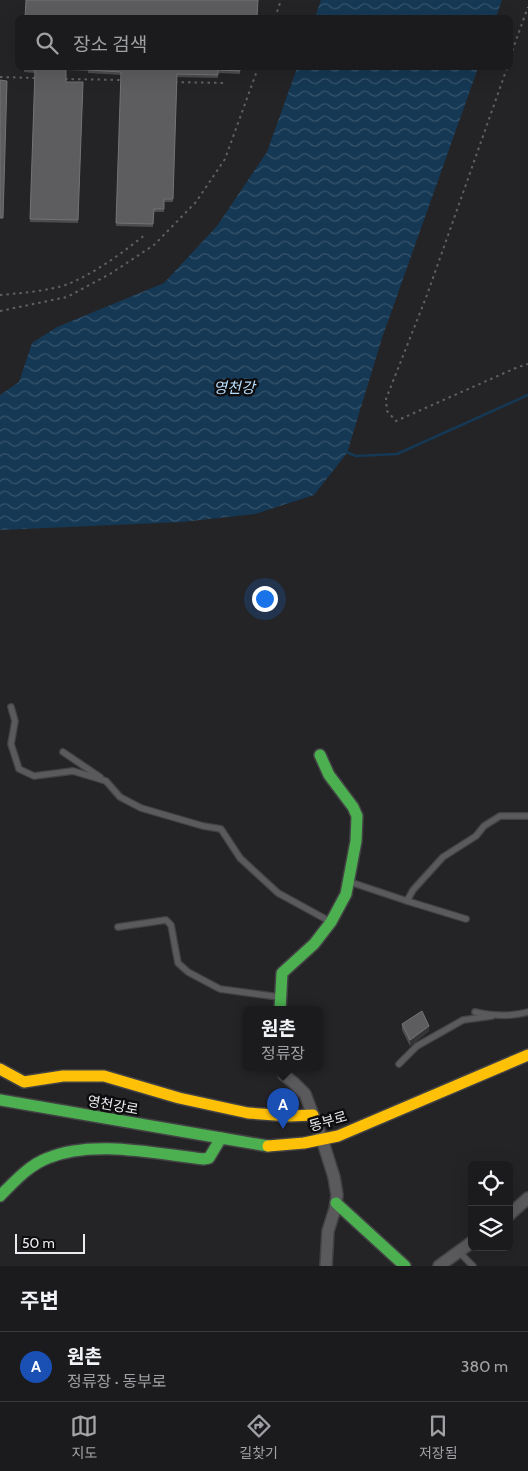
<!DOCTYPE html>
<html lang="ko">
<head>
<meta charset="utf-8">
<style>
	body { margin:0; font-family:Cabin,"Noto Sans KR",sans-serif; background:#242426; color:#f1f3f6 }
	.controls { position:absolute; right:15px; bottom:15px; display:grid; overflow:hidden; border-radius:8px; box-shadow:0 5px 20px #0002 }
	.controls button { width:45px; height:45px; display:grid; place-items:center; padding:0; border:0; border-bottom:1px solid #39393b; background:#1b1b1d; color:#f1f3f6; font:25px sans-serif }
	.scale { position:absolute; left:15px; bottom:12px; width:70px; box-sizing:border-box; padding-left:5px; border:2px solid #ebeaee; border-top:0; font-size:14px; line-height:18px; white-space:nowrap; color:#ebeaee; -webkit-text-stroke:4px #0d0d0f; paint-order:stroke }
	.you { position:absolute; left:264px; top:598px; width:18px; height:18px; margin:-12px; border:4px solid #fff; border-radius:50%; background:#1a73e8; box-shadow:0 0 0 8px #1a73e833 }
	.badge { display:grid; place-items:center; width:32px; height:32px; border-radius:50%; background:#a5a5a8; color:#fff; font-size:16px; font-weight:700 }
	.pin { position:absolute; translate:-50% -41px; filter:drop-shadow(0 1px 2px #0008) }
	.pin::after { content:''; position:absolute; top:26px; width:18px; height:15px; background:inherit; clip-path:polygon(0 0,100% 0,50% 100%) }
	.popup { position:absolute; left:243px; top:1006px; width:80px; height:65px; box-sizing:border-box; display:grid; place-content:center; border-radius:8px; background:#1b1b1d; filter:drop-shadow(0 1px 4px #0005); font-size:16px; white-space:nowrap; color:#a0a1a4 }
	.popup b { font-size:19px; color:#f1f3f6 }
	.popup::after { content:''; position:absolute; left:50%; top:100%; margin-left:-10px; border:10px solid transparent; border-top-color:#1b1b1d }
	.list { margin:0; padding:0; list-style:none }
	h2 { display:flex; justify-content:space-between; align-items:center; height:65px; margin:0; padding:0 20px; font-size:21px }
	h2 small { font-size:16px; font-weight:400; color:#a0a1a4 }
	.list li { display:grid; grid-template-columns:32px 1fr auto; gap:15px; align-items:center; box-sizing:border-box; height:70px; padding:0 20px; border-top:1px solid #39393b }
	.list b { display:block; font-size:19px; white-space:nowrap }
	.list p { margin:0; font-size:16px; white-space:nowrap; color:#a0a1a4 }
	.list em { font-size:16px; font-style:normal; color:#a0a1a4 }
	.icon { flex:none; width:28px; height:28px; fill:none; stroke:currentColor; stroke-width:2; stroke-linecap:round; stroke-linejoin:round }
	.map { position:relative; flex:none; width:528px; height:1266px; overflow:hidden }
	.search { position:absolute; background:#1b1b1d; box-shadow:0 5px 20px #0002; left:15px; right:15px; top:15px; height:55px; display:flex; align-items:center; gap:12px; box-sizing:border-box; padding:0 18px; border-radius:8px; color:#a0a1a4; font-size:19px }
	.sheet { height:135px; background:#1b1b1d }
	nav { display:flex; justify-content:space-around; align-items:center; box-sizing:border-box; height:70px; border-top:1px solid #39393b; background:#1b1b1d; font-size:14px; color:#a0a1a4 }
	nav a { display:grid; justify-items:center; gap:2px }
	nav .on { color:#a5a5a8 }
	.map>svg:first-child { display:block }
	.water { fill:url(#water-waves) }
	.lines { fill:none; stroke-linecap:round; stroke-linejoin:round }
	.stream { stroke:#153854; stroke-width:2.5 }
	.lane-casing { stroke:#424244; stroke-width:8 }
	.street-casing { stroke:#424244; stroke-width:14 }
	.fast-casing { stroke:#424244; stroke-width:14 }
	.slow-casing { stroke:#424244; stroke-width:14 }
	.path { stroke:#616163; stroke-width:2; stroke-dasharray:2.5 4; stroke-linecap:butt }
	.lane { stroke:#5a5a5d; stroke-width:5.5 }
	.street { stroke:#5a5a5d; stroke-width:11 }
	.fast { stroke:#4caf50; stroke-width:11 }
	.slow { stroke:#ffc107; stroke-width:11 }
	.wall { fill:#4c4b4e }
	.shaded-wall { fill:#353437 }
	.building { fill:#5d5c5f; stroke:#737276 }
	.labels { text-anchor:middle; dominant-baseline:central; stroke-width:5; stroke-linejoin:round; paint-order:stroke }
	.street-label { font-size:14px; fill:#ebeaee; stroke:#0d0d0f }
	.water-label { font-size:15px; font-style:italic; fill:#b8dcfb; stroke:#0d0d0f }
</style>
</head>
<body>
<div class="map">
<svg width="528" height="1266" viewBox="0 0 528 1266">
	<defs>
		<pattern id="water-waves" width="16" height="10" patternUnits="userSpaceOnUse" patternTransform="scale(1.25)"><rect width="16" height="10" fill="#153854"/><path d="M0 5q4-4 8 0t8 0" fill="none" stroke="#37556d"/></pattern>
	</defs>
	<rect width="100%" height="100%" fill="#242427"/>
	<g class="water">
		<polygon points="321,0 502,0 496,17 315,17"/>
		<polygon points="297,68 478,68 382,338 347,453 314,495 255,514 182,522 0,530 0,395 19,382 32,343 57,327 164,283 217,226 267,152"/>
	</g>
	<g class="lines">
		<polyline class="stream" points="346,452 356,456 397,454 528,395"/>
		<defs>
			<g id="lane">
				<polyline points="11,707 15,721 11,744 19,769 34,776 73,771 106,781 120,797 141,808 203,826 221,829 240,858 278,893 331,922"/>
				<polyline points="63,752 100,777"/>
				<polyline points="350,882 407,901 413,890 443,857 476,836 484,826 500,816 528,816"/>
				<polyline points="407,901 466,919"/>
				<polyline points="118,927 166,920 171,925 178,963 188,972 220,989 279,997"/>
				<path d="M475 1012C493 1016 510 1017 528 1012"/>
				<polyline points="399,1064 417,1046 463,1020 492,1016"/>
				<polyline points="459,1252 473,1266"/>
			</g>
			<g id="street">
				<polyline points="282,1068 284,1075 294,1083 305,1094 322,1139 334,1177 337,1195 335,1209 328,1231 326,1266"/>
				<polyline points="509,1215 528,1198"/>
				<polyline points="439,1266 472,1242"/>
			</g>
			<g id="fast">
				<polyline points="280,1010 282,973 314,944 331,922 346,894 356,841 357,816 353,807 329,775 320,755"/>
				<polyline points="0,1100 221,1138"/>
				<path d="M0 1196C14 1182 29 1165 48 1158 93 1139 157 1154 204 1159L209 1158 221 1138 268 1146"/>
				<polyline points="336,1203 405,1266"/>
			</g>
			<g id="slow">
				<polyline points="0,1069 24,1082 63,1076 104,1076 179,1098 248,1113 289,1116 313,1115"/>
				<polyline points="268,1146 304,1143 338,1136 528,1055"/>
			</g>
		</defs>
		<use href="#lane" class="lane-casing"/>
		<use href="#street" class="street-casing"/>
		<use href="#fast" class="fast-casing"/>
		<use href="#slow" class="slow-casing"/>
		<g class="path">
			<polyline points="275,18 281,0"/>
			<polyline points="510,57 528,7"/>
			<polyline points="507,68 427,295 386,399 387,411 396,421 518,367 528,364"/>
			<polyline points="0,77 35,78"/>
			<polyline points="65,79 123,80"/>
			<polyline points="175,82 226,83"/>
			<path d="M0 295C20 293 50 291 68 284 97 272 122 253 146 234"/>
			<polyline points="0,311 67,297 110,274 154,245 196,202 225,159 258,68"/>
		</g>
		<use href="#lane" class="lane"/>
		<use href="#street" class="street"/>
		<use href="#fast" class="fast"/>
		<use href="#slow" class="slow"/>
	</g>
	<g class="wall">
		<polygon points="24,68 240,68 240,74 218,73 218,78 177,77 173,202 164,202 164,212 154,212 153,227 116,226 121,75 88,73 88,71 66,70 66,82 83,82 78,223 30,222 35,73 24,72"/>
		<polygon points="402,1024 429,1031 410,1046 402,1030"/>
	</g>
	<polygon class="shaded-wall" points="429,1026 429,1031 410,1046 410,1040"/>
	<g class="building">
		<polygon points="26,0 258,0 257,18 25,18"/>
		<polygon points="24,68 66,68 66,82 83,82 78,220 30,219 35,70 24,69"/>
		<polygon points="80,68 240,68 240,71 218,70 218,75 177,74 173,199 164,199 164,209 154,209 153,224 116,223 121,72 88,70 88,68"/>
		<polygon points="0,80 7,81 3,218 0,218"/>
		<polygon points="422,1011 429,1026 410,1040 402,1024"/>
	</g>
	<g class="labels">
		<g class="street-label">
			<text transform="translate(113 1105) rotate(10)">영천강로</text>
			<text transform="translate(328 1121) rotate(-16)">동부로</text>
		</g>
		<g class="water-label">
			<text x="234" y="388">영천강</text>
		</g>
	</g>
</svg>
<div class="controls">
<button><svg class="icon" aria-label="locate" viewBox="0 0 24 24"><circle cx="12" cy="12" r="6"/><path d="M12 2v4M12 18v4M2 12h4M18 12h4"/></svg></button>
<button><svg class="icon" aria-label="layers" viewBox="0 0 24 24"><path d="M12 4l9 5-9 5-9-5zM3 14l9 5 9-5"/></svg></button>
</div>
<div class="scale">50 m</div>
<div class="you"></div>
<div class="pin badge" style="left:283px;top:1129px;background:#1a4fb4">A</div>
<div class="popup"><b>원촌</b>정류장</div>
<div class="search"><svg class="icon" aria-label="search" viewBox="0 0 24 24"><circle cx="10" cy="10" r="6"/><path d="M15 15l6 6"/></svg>장소 검색</div>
</div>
<section class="sheet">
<h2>주변<small></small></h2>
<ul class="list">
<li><span class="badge" style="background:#1a4fb4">A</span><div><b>원촌</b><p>정류장 · 동부로</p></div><em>380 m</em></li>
</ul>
</section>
<nav>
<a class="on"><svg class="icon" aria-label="map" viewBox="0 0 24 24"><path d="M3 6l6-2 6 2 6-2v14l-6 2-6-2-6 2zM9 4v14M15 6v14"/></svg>지도</a>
<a><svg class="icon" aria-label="directions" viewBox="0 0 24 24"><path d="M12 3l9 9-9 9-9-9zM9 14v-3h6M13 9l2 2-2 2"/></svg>길찾기</a>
<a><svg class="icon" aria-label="saved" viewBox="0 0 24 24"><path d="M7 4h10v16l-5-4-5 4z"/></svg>저장됨</a>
</nav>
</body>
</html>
